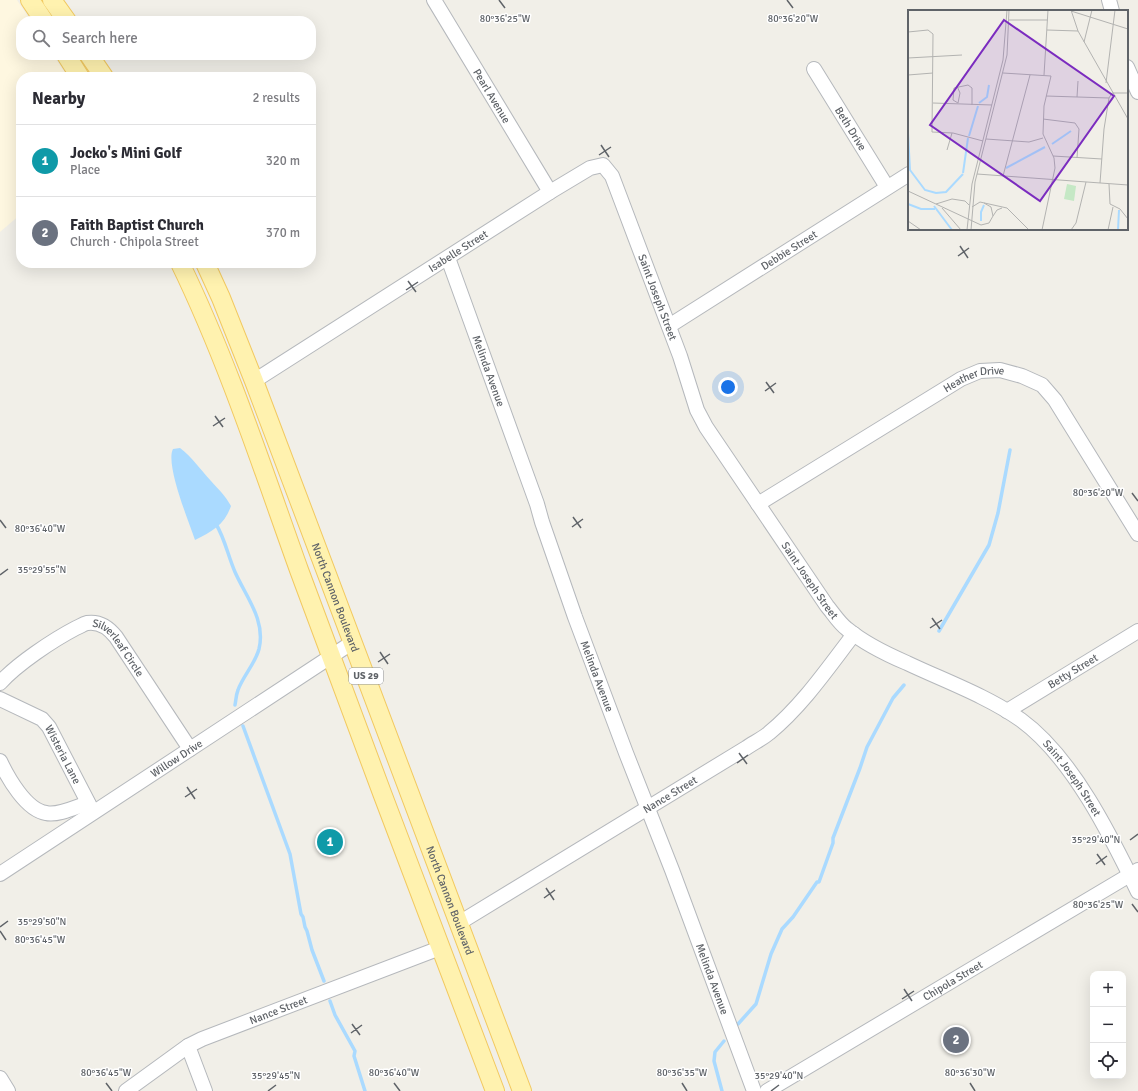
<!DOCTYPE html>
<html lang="en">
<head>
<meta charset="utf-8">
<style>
	body { margin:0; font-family:Signika,sans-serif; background:#f7f7f7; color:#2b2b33 }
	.controls { position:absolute; right:12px; bottom:12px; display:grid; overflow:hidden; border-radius:8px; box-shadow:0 4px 16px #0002 }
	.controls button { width:36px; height:36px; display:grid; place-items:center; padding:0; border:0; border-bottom:1px solid #e1e1e2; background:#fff; color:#2b2b33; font:20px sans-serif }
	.you { position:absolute; left:728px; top:387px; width:14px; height:14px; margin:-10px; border:3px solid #fff; border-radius:50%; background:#1a73e8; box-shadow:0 0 0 6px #1a73e833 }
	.badge { display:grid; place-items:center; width:26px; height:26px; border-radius:50%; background:#ea580c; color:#fff; font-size:13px; font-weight:700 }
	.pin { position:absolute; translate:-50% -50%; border:2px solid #fff; box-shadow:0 1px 4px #0006 }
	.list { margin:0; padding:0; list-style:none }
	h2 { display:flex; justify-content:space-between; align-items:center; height:52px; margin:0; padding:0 16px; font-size:17px }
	h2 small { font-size:13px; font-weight:400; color:#7c7c81 }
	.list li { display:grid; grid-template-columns:26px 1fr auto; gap:12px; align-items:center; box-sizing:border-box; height:72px; padding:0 16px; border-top:1px solid #e1e1e2 }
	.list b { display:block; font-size:15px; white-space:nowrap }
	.list p { margin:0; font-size:13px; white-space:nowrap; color:#7c7c81 }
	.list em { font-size:13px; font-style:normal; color:#7c7c81 }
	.icon { flex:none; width:22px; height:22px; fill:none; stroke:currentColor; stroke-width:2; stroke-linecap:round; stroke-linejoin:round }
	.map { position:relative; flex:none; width:1138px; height:1091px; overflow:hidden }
	.search { position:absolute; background:#fff; box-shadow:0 4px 16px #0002; left:16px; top:16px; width:300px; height:44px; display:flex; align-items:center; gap:10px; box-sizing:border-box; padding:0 14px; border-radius:16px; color:#7c7c81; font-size:15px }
	.panel { position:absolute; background:#fff; box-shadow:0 4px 16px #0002; left:16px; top:72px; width:300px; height:196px; border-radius:16px }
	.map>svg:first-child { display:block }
	.commercial { fill:#fef7e0 }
	.water { fill:#aadaff }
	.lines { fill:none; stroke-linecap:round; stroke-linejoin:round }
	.stream { stroke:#aadaff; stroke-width:3.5 }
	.minor-casing { stroke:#b5b8bc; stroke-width:16 }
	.major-casing { stroke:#f2c960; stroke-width:20 }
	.minor { stroke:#fff; stroke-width:14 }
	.major { stroke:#fff2af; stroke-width:18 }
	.ticks { fill:none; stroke:#5f6368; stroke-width:1.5 }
	.labels { text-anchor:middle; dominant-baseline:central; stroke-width:3; stroke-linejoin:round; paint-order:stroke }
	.shield { fill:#fff; stroke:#8f9295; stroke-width:1 }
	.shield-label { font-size:10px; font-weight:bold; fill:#5f6368 }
	.street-label { font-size:11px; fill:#5f6368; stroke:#fff }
	.inset-river { fill:none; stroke:#aadaff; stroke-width:2 }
	.inset-road { fill:none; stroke:#b3b3b1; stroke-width:1 }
	.view { fill:#7b2cbf; fill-opacity:0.15; stroke:#7b2cbf; stroke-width:2 }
	.inset-edge { fill:none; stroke:#5f6368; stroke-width:2 }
	.ticks-label { font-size:10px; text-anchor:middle; fill:#5f6368; stroke:#fff; stroke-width:3; stroke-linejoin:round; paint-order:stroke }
</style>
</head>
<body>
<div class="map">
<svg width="1138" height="1091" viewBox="0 0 1138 1091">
	<rect width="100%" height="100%" fill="#f1efe8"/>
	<polygon class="commercial" points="0,0 17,0 31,21 21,21 21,55 53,55 68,77 21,77 21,214 0,232"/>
	<path class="water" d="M180 448C192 457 200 469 211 481 219 490 225 495 231 506 225 524 212 532 195 540 189 522 165 464 173 449Z"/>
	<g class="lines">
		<g class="stream">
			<path d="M216 524C225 539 228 556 235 572 246 597 266 620 259 649 255 664 243 676 238 690 236 695 236 700 235 705"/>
			<polyline points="939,631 989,545 998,513 1010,450"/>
			<polyline points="243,726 290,854 301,914 303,917 305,927 307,931 312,950 324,981"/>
			<polyline points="330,1001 335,1015 355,1051 354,1056 365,1091"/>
			<polyline points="738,1024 756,1004 771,954 782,929 793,917 817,882 819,882 833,843 833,838 860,768 867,747 893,698 904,685"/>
			<polyline points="722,1091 714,1061 715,1052 724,1041"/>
		</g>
		<defs>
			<g id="minor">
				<path id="s1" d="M434 0 550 192"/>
				<polyline points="1109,0 1112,11"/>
				<polyline points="1127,67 1138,92"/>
				<path id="s2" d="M814 69 887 187"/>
				<path id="s3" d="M448 258 537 504 542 522 575 617 626 753 672 870 754 1091"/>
				<path id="s4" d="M669 326 909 174"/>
				<path id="s5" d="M254 381 550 192 590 168 603 165 612 176 680 356 697 410 706 427 827 606C833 613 839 623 847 629 865 644 886 654 907 663 945 681 987 696 1021 720 1072 757 1111 836 1138 892"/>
				<path id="s6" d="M758 504 961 379 980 371 1000 370 1022 376 1042 385 1055 400 1138 534"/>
				<path id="s7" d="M0 683C17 664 53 640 76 628 79 627 83 624 87 623 100 621 109 628 116 637L190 749"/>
				<path id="s8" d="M0 699 42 719 49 727 93 812"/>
				<path id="s9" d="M1007 711 1138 631"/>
				<path d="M0 761C8 778 26 810 46 813 57 816 76 807 88 803"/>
				<path id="s10" d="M0 874 353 642"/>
				<path id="s11" d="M459 923 746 748C753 743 762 739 769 733 802 706 828 668 854 634"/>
				<polyline points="188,1046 205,1091"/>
				<polyline points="0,1078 8,1091"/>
				<path id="s12" d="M126 1091 188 1046 202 1039 440 948"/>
				<path id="s13" d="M767 1091 1138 870"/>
			</g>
			<g id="major">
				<polyline points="30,0 44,21"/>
				<polyline points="52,0 67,21"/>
				<polyline points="66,55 80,77"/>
				<polyline points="89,55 104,77"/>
				<path d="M180 263C228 362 262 467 299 570 363 744 429 918 495 1091"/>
				<path id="s14" d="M205 263 221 298 254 381 522 1091"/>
			</g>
		</defs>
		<use href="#minor" class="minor-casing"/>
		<use href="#major" class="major-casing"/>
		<use href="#minor" class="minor"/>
		<use href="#major" class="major"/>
	</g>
	<path class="ticks" d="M499 0 505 8M787 0 793 8M601 145 609 157M599 155 611 147M960 246 968 258M958 256 969 248M408 281 416 292M406 290 418 282M766 382 774 393M765 391 776 383M215 416 223 427M213 426 225 418M1132 493 1138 501M573 517 581 528M0 520 6 528M572 527 583 519M0 575 8 569M932 618 940 629M930 628 942 620M380 652 388 664M378 662 390 654M739 753 747 764M737 763 748 755M187 787 195 799M185 797 197 789M1130 840 1138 834M1097 854 1105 865M1096 864 1107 856M546 888 554 900M544 898 555 890M1132 904 1138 912M0 927 8 921M0 931 6 940M904 989 912 1001M902 999 914 991M352 1024 360 1035M351 1033 362 1025M106 1083 112 1091M394 1083 400 1091M682 1083 687 1091M970 1083 975 1091M268 1091 276 1085M771 1091 779 1085"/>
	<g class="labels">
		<rect class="shield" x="349" y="668" width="34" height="16" rx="3"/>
		<g class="shield-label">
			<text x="366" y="676">US 29</text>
		</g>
		<g class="street-label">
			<text stroke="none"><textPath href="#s1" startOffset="112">Pearl Avenue</textPath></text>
			<text stroke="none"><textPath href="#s2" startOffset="70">Beth Drive</textPath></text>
			<text stroke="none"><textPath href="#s4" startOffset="142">Debbie Street</textPath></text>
			<text stroke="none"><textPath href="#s5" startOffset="242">Isabelle Street</textPath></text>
			<text stroke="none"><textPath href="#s5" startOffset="555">Saint Joseph Street</textPath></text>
			<text stroke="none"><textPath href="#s3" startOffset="120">Melinda Avenue</textPath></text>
			<text stroke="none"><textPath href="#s6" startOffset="251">Heather Drive</textPath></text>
			<text stroke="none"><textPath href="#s5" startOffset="879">Saint Joseph Street</textPath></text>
			<text stroke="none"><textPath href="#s14" startOffset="359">North Cannon Boulevard</textPath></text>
			<text stroke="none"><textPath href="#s7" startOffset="149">Silverleaf Circle</textPath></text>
			<text stroke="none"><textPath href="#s9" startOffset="77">Betty Street</textPath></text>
			<text stroke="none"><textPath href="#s3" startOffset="444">Melinda Avenue</textPath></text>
			<text stroke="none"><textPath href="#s8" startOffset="88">Wisteria Lane</textPath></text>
			<text stroke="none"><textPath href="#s10" startOffset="211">Willow Drive</textPath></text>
			<text stroke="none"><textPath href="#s5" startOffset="1215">Saint Joseph Street</textPath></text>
			<text stroke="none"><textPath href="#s11" startOffset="247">Nance Street</textPath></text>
			<text stroke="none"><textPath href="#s14" startOffset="683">North Cannon Boulevard</textPath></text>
			<text stroke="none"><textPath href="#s3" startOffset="768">Melinda Avenue</textPath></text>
			<text stroke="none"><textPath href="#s13" startOffset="216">Chipola Street</textPath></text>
			<text stroke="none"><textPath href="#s12" startOffset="174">Nance Street</textPath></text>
		</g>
	</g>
	<g transform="translate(908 10)">
		<rect width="220" height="220" fill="#f1efe8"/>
		<path d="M159 174 168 176 166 191 156 189Z" fill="#c5e8c5"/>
		<path class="inset-river" d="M71 93 79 87 81 75M0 123 2 160 17 180 28 183 38 182 55 164M61 126 70 96M144 134 163 121M98 158 137 137M55 163 60 128M0 194 13 199H27M26 196 44 220M73 211V202L76 195M210 220 211 200"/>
		<path class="inset-road" d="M163 0 170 21 220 109M163 1 220 19M101 10H140M139 20 170 21M0 22 20 20 25 24 24 122 45 123 75 131M176 32 184 0M0 48 54 45M95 63 143 66 136 96 135 124 146 148 147 158 134 220M0 65 25 63M136 65 140 0M198 73 207 0M49 76 52 83 50 93M138 86 201 88M169 87 170 71M25 93 84 95M50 93 45 90 46 78 60 75 64 78V95M135 109 167 113 171 119 169 148M78 129 121 132 135 128M39 140 44 123M145 146 194 149M69 164 220 175M95 166 122 65M192 173 196 119 201 88 204 83H220M201 174 202 194 212 199 220 209M0 181 73 215 81 213 85 206 83 197 76 193M28 194 44 189 57 191 61 195M64 197 72 192 99 198M34 198 53 220M99 198 121 220M85 206 89 200 94 198M0 211 13 220M59 220 64 174 95 50 99 0M63 220 67 172 99 45 101 0M163 220 168 213 178 172M200 220 205 197"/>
		<path class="view" d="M96 10 206 86 132 191 22 115Z"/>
		<rect width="220" height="220" class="inset-edge"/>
	</g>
	<g class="ticks-label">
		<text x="505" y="22">80°36'25"W</text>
		<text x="793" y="22">80°36'20"W</text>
		<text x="1098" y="496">80°36'20"W</text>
		<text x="40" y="532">80°36'40"W</text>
		<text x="42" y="573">35°29'55"N</text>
		<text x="1096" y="843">35°29'40"N</text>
		<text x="1098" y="908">80°36'25"W</text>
		<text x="42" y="925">35°29'50"N</text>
		<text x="40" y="943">80°36'45"W</text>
		<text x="106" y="1076">80°36'45"W</text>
		<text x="394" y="1076">80°36'40"W</text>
		<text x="682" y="1076">80°36'35"W</text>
		<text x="970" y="1076">80°36'30"W</text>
		<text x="276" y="1079">35°29'45"N</text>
		<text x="779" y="1079">35°29'40"N</text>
	</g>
</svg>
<div class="controls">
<button>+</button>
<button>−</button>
<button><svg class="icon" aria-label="locate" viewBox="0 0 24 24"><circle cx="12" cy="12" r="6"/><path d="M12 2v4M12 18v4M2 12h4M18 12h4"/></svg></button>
</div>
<div class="you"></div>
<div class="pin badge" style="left:330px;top:842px;background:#0f9aa8">1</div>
<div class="pin badge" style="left:956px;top:1040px;background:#6b7280">2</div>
<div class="search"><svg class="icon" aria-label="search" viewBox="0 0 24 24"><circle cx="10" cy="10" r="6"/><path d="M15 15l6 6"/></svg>Search here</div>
<section class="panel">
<h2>Nearby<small>2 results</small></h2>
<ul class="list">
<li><span class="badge" style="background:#0f9aa8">1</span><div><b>Jocko's Mini Golf</b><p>Place</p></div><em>320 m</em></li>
<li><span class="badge" style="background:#6b7280">2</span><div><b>Faith Baptist Church</b><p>Church · Chipola Street</p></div><em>370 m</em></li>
</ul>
</section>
</div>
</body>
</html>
